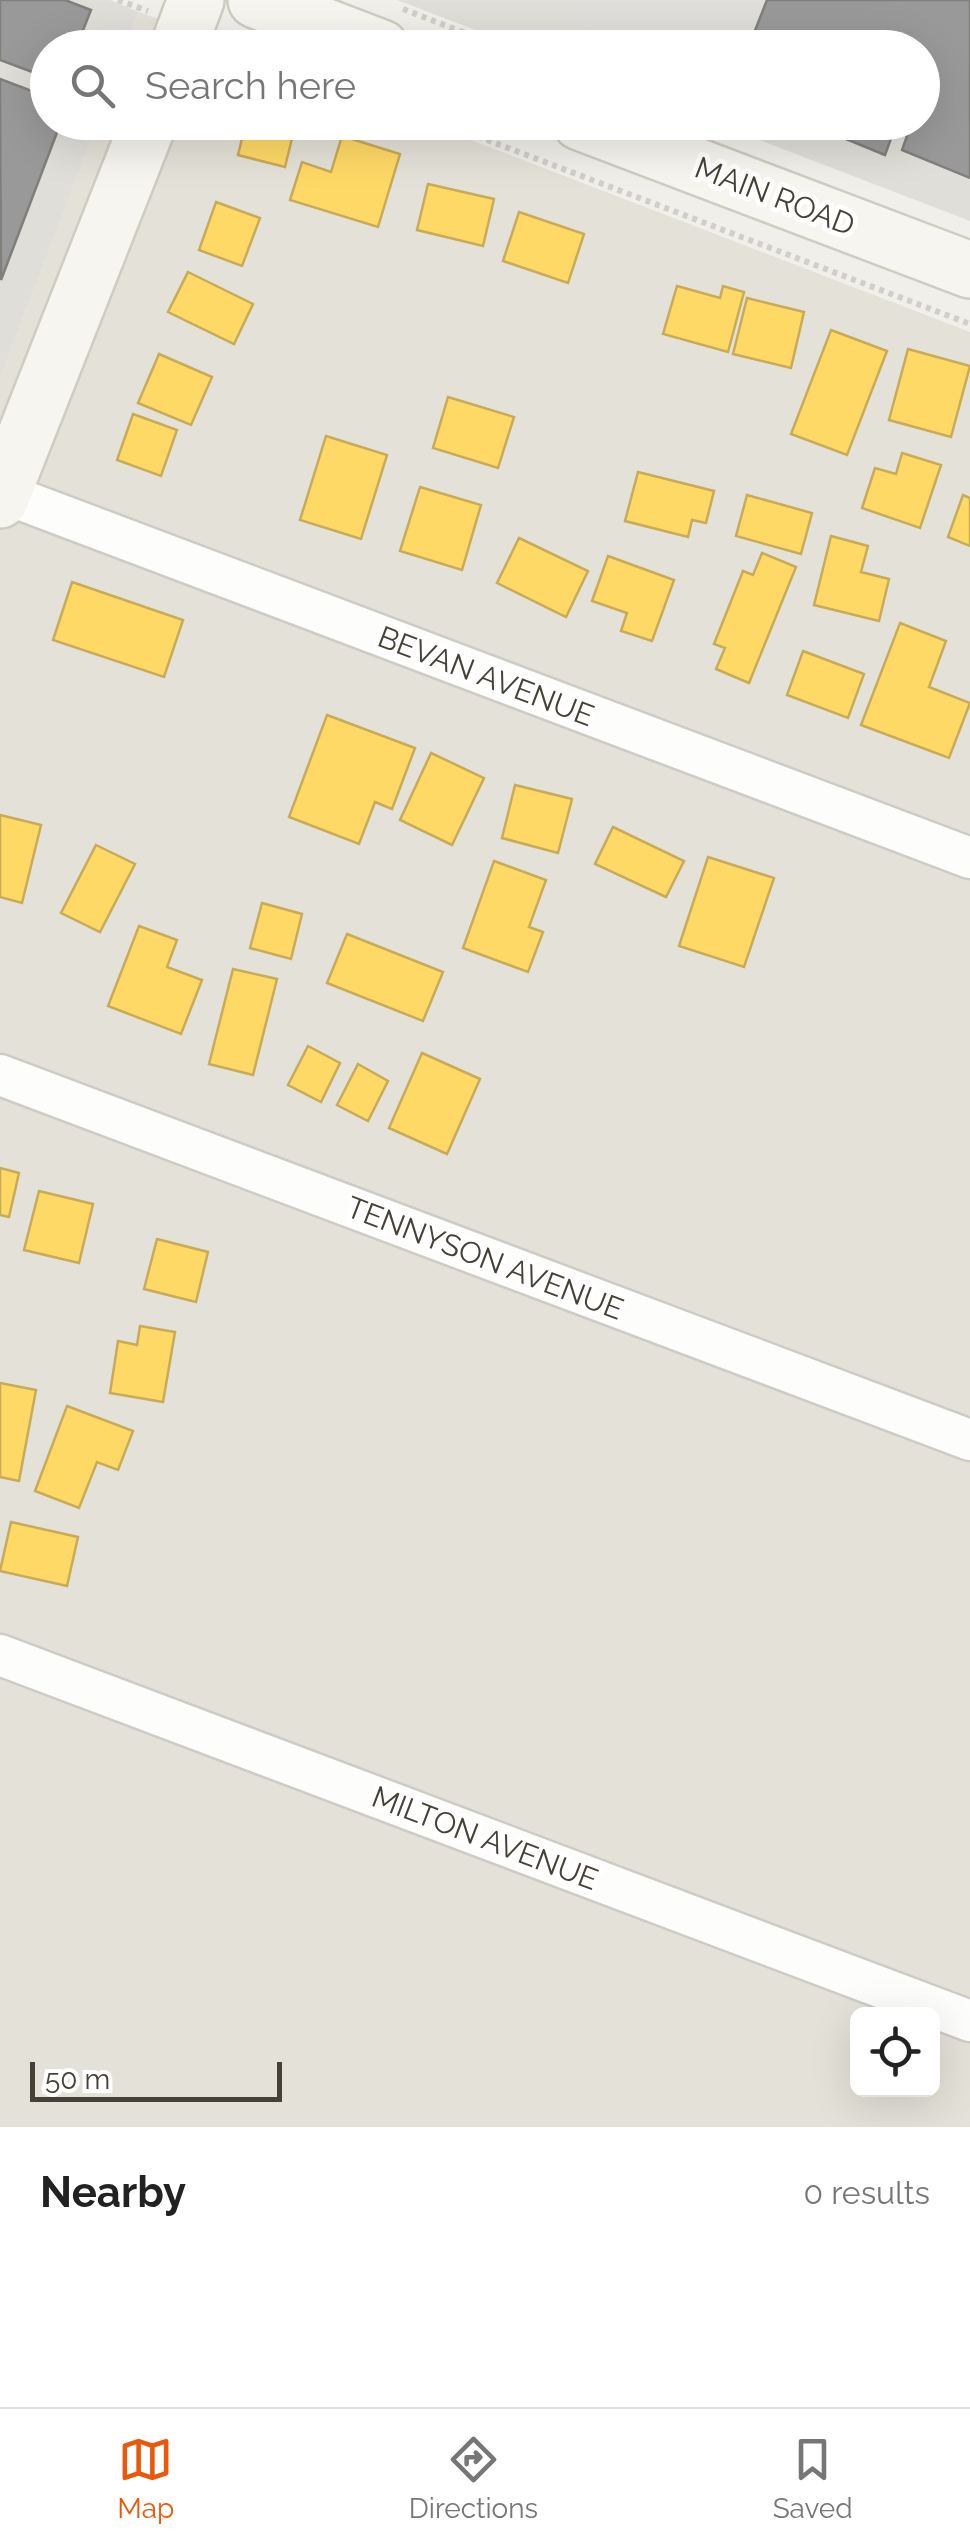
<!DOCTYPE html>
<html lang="en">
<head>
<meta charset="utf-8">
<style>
	body { margin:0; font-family:Raleway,sans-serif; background:#f2f2f2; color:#222 }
	.controls { position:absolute; right:30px; bottom:30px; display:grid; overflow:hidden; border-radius:15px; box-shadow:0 10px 40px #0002 }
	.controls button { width:90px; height:90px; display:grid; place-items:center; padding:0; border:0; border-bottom:2px solid #e0e0e0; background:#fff; color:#222; font:50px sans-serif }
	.scale { position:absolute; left:30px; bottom:25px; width:252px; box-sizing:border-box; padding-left:10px; border:5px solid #464137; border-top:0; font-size:28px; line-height:35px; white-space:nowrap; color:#464137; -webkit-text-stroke:8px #fff; paint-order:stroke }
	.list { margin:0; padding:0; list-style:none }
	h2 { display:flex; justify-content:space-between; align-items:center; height:130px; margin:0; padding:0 40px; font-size:42px }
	h2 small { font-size:32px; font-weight:400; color:#767676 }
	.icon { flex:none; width:55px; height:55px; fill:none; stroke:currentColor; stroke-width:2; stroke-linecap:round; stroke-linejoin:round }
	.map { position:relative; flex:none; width:970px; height:2127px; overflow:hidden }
	.search { position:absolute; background:#fff; box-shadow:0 10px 40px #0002; left:30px; right:30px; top:30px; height:110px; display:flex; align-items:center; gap:25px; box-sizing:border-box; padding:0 35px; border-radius:55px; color:#767676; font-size:38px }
	.sheet { height:280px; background:#fff }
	nav { display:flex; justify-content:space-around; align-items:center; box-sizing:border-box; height:140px; border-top:2px solid #e0e0e0; background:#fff; font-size:28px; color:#767676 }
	nav a { display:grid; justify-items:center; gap:5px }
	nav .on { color:#ea580c }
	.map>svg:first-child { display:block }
	.residential { fill:#e4e1d8; fill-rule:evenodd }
	.industrial { fill:#e0ded8 }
	.parking { fill:#dfdeda }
	.homes { fill:#ffd966; stroke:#c8ab58; stroke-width:2.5 }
	.industry { fill:#999; stroke:#807f7c; stroke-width:2.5 }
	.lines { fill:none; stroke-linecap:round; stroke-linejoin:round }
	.street-casing { stroke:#cccbc6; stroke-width:45 }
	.secondary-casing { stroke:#cfccc1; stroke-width:60 }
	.path { stroke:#d0cfca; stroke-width:6; stroke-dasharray:5 5; stroke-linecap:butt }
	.street { stroke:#fdfdfc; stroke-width:40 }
	.secondary { stroke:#f6f5ef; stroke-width:55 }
	.labels { text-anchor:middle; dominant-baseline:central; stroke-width:10; stroke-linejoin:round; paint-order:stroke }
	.street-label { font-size:30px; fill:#464137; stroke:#fff }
</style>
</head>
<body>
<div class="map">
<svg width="970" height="2127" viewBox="0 0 970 2127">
	<rect width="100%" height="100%" fill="#f0efea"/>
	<g class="residential">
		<polygon points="139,12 233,47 126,48"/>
		<path d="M97 122 427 123 970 332V2127H0V378ZM858 2014H932V2090H858Z"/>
	</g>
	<g class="industrial">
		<polygon points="0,0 110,0 139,12 126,47 48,48 48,122 97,123 0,378"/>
		<polygon points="397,0 970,0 970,221 715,123 922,122 922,48 520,47"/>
	</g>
	<polygon class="parking" points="577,0 762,0 745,47 638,48 569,23"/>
	<g class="homes">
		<polygon points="246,122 296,122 285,167 238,155"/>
		<polygon points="342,136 400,154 378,227 290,200 302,162 331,172"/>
		<polygon points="428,184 494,199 483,246 417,230"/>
		<polygon points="216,202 260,218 242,266 199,250"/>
		<polygon points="519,212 584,234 568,283 503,261"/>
		<polygon points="188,272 253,304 234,344 168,312"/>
		<polygon points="677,286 720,298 723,286 744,292 728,352 663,334"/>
		<polygon points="747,298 804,312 791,368 733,354"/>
		<polygon points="831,330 887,351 847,455 791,434"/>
		<polygon points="908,349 970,366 951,437 889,420"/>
		<polygon points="159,354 212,377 191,425 138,403"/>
		<polygon points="448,397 514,417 498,468 433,448"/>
		<polygon points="133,414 177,430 161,476 117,460"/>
		<polygon points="326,436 387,455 361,539 300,520"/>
		<polygon points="902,453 941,465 920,528 862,508 875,468 896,474"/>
		<polygon points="638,472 714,491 706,523 692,520 688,537 625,521"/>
		<polygon points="420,487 481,505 462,570 400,551"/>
		<polygon points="747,495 812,513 801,554 736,536"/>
		<polygon points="963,495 970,498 970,546 948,537"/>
		<polygon points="831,536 868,546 861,572 889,579 879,621 814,605"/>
		<polygon points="519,538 588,571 566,617 497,583"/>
		<polygon points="762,553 796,567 749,683 716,669 725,648 714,644 743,571 753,575"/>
		<polygon points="608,556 674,580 652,641 621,631 627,613 592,601"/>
		<polygon points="72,582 183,620 164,677 53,640"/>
		<polygon points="900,623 946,641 929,687 970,703 949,758 861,725"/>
		<polygon points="803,651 864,674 848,718 787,695"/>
		<polygon points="327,715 415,748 392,809 375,802 359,844 289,817"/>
		<polygon points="431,753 484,778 452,845 400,820"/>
		<polygon points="515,785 572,799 558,853 502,838"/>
		<polygon points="0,815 41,825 22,903 0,897"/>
		<polygon points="613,827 684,861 666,897 595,864"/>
		<polygon points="96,845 135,864 100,932 61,913"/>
		<polygon points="708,857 774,878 744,967 679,946"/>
		<polygon points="494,861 546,880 529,927 543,932 528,972 463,948"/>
		<polygon points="262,903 302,914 291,959 250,948"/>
		<polygon points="139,926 177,940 167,967 202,980 181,1034 108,1006"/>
		<polygon points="347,934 443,972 423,1021 327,983"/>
		<polygon points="233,969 277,979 253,1075 209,1064"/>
		<polygon points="308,1046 340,1063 321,1102 288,1085"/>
		<polygon points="422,1053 480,1079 447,1154 389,1128"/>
		<polygon points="358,1064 388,1081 368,1121 337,1105"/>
		<polygon points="0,1168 19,1173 9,1217 0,1215"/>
		<polygon points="39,1191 93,1204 79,1263 24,1250"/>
		<polygon points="157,1239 208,1252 196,1302 144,1289"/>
		<polygon points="140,1326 175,1332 163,1402 110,1393 118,1341 137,1345"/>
		<polygon points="0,1383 36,1390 19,1481 0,1477"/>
		<polygon points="67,1406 133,1431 118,1470 97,1462 79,1508 35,1491"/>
		<polygon points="11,1522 78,1537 67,1586 0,1571"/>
	</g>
	<g class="industry">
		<polygon points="0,0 65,0 91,10 76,48 48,48 48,78 0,60"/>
		<polygon points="767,0 970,0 970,178 902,150 912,122 922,122 922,48 777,48 752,38"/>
		<polygon points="0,79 48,97 48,122 61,122 1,280"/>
		<polygon points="805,122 897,122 885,155"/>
	</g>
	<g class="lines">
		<defs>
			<g id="street">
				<polyline points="3,493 970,858"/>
				<polyline points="0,1075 970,1440"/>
				<polyline points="0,1655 970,2021"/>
			</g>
			<g id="secondary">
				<polyline points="256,0 381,48"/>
				<polyline points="178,48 196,0"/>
				<polyline points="580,122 970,270"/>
				<polyline points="0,500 149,122"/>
			</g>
		</defs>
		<use href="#street" class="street-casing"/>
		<use href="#secondary" class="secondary-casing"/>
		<g class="path">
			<polyline points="118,0 148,11"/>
			<polyline points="403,9 504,48"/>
			<polyline points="225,41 242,48"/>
			<polyline points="440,122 970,324"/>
		</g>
		<use href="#street" class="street"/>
		<use href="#secondary" class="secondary"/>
	</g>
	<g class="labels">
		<g class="street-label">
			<text transform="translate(775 196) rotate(21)">MAIN ROAD</text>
			<text transform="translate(486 676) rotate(21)">BEVAN AVENUE</text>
			<text transform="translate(485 1258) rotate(21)">TENNYSON AVENUE</text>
			<text transform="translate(485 1838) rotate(21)">MILTON AVENUE</text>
		</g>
	</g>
</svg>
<div class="controls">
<button><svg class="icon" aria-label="locate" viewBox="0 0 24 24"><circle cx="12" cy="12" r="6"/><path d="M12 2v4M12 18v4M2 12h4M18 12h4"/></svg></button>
</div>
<div class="scale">50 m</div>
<div class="search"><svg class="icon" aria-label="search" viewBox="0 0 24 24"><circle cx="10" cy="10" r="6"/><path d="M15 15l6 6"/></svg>Search here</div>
</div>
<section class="sheet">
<h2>Nearby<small>0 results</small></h2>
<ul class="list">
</ul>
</section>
<nav>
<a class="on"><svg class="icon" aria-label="map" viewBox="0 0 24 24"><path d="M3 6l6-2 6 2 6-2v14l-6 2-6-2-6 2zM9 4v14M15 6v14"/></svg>Map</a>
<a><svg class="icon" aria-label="directions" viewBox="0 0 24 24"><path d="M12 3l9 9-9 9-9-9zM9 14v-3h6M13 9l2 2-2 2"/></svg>Directions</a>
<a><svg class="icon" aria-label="saved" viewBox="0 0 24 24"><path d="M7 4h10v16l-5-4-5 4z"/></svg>Saved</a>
</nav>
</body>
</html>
